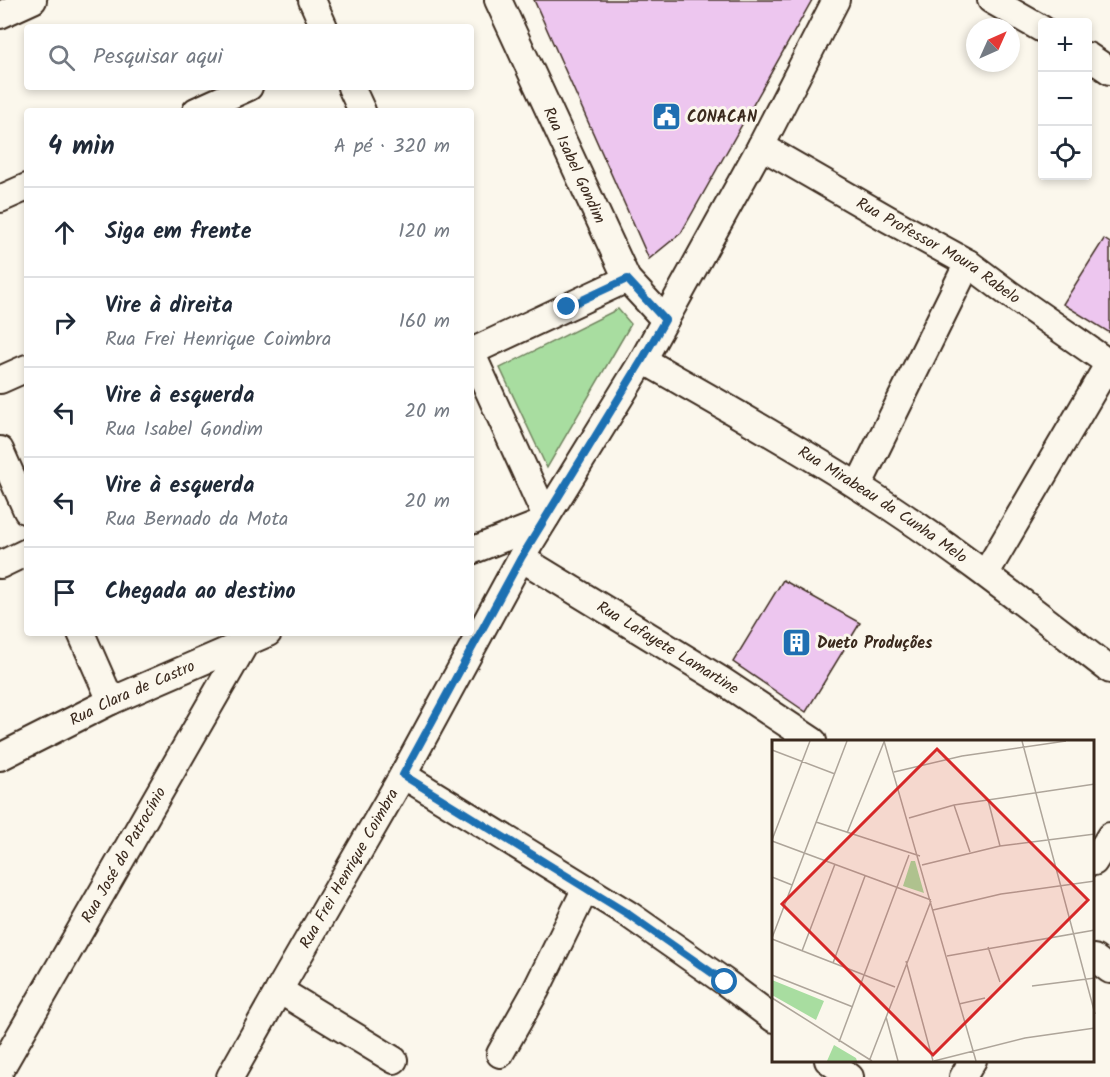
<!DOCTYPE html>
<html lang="pt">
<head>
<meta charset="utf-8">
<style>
	body { margin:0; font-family:Kalam,sans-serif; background:#f6f6f7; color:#1f2937 }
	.controls { position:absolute; right:18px; top:18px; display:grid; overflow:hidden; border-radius:6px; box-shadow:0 3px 9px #0003 }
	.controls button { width:54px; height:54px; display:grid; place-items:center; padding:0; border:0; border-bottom:2px solid #e0e1e3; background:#fff; color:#1f2937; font:30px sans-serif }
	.compass { position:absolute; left:966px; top:18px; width:54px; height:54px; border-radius:50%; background:#fff; box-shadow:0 3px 9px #0003; rotate:45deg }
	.stop { position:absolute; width:18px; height:18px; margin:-14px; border:4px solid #1f6fb2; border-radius:50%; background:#fff }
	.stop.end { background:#1f6fb2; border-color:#fff; box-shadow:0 2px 6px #0008 }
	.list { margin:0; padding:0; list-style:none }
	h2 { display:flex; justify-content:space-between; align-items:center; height:78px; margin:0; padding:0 24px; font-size:26px }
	h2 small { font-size:20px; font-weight:400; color:#747a83 }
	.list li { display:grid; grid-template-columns:39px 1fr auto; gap:18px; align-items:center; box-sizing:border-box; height:90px; padding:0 24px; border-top:2px solid #e0e1e3 }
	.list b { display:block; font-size:22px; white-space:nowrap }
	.list p { margin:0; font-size:20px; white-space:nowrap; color:#747a83 }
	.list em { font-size:20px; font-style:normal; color:#747a83 }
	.icon { flex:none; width:33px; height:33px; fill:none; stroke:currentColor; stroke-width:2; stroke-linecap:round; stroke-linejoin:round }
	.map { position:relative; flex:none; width:1110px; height:1077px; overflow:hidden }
	.search { position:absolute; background:#fff; box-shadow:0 3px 9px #0003; left:24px; top:24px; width:450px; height:66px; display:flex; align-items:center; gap:15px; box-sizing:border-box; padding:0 21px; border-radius:6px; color:#747a83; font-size:22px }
	.panel { position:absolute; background:#fff; box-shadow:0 3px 9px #0003; left:24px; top:108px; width:450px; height:528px; border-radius:6px }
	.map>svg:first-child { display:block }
	.green { fill:#a8dda0; stroke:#72845f; stroke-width:1.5 }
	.building { fill:#edc6ef; stroke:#3b2a1e; stroke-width:1.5 }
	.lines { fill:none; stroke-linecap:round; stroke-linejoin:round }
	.minor-casing { stroke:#3b2a1e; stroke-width:30 }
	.minor { stroke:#fbf7ec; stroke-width:26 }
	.route { stroke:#1f6fb2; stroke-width:8 }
	.labels { text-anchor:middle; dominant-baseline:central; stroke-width:6; stroke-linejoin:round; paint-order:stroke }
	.poi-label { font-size:16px; font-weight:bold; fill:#3b2a1e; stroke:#fbf7ec; text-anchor:start }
	.street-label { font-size:16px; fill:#3b2a1e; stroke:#fbf7ec }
	.inset-road { fill:none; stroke:#aea59a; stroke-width:1.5 }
	.view { fill:#d62828; fill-opacity:0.15; stroke:#d62828; stroke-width:3 }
	.inset-edge { fill:none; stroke:#3b2a1e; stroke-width:3 }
</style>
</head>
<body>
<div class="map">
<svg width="1110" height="1077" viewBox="0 0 1110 1077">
	<rect width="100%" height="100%" fill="#fbf7ec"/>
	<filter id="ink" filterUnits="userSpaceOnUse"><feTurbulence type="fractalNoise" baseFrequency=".0167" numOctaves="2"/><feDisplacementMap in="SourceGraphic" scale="12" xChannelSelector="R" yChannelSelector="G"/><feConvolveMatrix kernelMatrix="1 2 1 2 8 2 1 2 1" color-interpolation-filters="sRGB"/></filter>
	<g filter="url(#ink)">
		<polygon class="green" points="618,309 631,324 547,468 500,368"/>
		<g class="building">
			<polygon points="534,0 812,0 681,233 649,259"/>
			<polygon points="1104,239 1110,243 1110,333 1063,304"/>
			<polygon points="783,580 860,623 806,712 733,662"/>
		</g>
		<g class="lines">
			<defs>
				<g id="minor">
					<polyline points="312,0 324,27"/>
					<path id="s1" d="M498 0 627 279 665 320"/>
					<polyline points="991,0 1042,29"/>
					<polyline points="0,15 33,0"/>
					<polyline points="1088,56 1110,71"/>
					<polyline points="351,87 362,111"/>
					<polyline points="196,111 249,87"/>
					<path id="s2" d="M761 146 888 219 968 263 1008 293 1110 364"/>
					<polyline points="0,199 27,187"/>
					<polyline points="471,352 546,517"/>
					<polyline points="471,352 627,279"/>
					<path id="s3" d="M643 360C718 403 794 445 867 492 952 546 1031 609 1110 670"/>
					<polyline points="0,380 27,368"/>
					<polyline points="0,450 27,511"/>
					<polyline points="858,486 968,263"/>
					<polyline points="471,551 542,523"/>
					<path id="s4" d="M521 558 721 680 813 741"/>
					<polyline points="0,565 27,552"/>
					<polyline points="986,573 1109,363"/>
					<polyline points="81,633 111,701"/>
					<path id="s5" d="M0 757 111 701 268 633"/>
					<polyline points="403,775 628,914 725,982 774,1019"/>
					<polyline points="1094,862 1110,836"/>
					<polyline points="1094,958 1110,970"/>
					<polyline points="279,990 394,1060"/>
					<polyline points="500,1054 536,990 586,888"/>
					<polyline points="828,1060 850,1077"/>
					<path id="s6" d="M0 1070 246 642"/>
					<path id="s7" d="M230 1077 279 990 403 775 521 558 643 360 761 146 836 0"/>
					<polyline points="963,1077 973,1060"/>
				</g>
			</defs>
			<use href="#minor" class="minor-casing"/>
			<use href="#minor" class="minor"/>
		</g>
	</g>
	<g class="lines" filter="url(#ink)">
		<polyline class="route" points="567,307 627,279 665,320 642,360 521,558 403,775 628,914 725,982"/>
	</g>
	<defs>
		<symbol id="civic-square" viewBox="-11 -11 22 22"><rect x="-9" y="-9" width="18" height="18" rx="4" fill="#1f6fb2" stroke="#fbf7ec"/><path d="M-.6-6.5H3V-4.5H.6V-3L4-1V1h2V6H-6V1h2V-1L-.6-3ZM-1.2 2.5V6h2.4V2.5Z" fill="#fff"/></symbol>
		<symbol id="building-square" viewBox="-11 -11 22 22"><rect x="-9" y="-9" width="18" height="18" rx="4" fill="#1f6fb2" stroke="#fbf7ec"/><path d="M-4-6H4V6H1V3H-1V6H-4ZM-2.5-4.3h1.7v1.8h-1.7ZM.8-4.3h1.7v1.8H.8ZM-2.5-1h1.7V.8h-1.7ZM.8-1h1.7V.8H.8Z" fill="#fff"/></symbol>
	</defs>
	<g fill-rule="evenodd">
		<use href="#civic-square" x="650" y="100" width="33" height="33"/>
		<use href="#building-square" x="780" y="626" width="33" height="33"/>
	</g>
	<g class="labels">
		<g class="poi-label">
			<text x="687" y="117">CONACAN</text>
			<text x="817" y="643">Dueto Produções</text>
		</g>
		<g class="street-label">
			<text stroke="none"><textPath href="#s1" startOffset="182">Rua Isabel Gondim</textPath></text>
			<text stroke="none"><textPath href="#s2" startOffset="206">Rua Professor Moura Rabelo</textPath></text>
			<text stroke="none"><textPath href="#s3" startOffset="280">Rua Mirabeau da Cunha Melo</textPath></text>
			<text stroke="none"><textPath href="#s4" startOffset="172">Rua Lafayete Lamartine</textPath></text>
			<text stroke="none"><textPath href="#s5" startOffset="147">Rua Clara de Castro</textPath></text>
			<text stroke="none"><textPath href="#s6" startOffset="248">Rua José do Patrocínio</textPath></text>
			<text stroke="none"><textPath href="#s7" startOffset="240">Rua Frei Henrique Coimbra</textPath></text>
		</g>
	</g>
	<g transform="translate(772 740)">
		<rect width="322" height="322" fill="#fbf7ec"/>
		<path d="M139 121H143L152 153 131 146ZM0 240 52 261 44 280 0 255ZM62 305 84 318 85 321H55Z" fill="#a8dda0"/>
		<path class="inset-road" d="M112 1 204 321M250 1 323 274M0 10 63 34M122 32 190 16 294 1M216 60 228 106M182 65 198 112M137 78 182 65 323 44M44 82 148 116M75 93 112 2M0 100 38 1M0 101 159 160M150 125 228 106 323 94M0 137 20 145M161 170 229 154 323 141M0 198 75 1M0 199 123 247M216 207 228 242M30 211 63 124M175 216 323 190M134 221 161 321M61 223 93 136M0 235 81 267M260 246 323 238M0 258 100 321M187 264 213 258M114 277 126 321M67 302 137 115M98 319 159 161M162 321 253 298 323 288"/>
		<path class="view" d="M165 9 316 160 161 315 10 164Z"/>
		<rect width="322" height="322" class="inset-edge"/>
	</g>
</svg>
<div class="controls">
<button>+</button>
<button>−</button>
<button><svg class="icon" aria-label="locate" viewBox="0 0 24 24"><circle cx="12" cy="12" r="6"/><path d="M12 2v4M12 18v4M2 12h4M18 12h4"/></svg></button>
</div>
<svg class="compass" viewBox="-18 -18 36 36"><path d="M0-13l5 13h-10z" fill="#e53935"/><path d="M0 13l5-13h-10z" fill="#747a83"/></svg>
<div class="stop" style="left:725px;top:982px"></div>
<div class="stop end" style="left:567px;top:307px"></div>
<div class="search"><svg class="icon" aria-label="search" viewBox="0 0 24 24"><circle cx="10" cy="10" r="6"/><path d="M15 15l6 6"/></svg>Pesquisar aqui</div>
<section class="panel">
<h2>4 min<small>A pé · 320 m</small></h2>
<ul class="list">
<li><svg class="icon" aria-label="ahead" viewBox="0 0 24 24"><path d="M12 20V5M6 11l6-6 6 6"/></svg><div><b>Siga em frente</b></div><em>120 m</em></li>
<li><svg class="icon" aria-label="right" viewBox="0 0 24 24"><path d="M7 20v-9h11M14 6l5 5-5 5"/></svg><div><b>Vire à direita</b><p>Rua Frei Henrique Coimbra</p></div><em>160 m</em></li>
<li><svg class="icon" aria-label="left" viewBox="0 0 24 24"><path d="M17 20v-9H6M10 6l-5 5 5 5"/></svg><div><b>Vire à esquerda</b><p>Rua Isabel Gondim</p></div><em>20 m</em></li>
<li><svg class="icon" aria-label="left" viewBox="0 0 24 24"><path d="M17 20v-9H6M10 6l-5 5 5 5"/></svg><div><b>Vire à esquerda</b><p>Rua Bernado da Mota</p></div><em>20 m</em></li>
<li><svg class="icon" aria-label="arrive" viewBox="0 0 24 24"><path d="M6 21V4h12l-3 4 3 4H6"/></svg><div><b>Chegada ao destino</b></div></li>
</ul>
</section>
</div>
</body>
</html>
